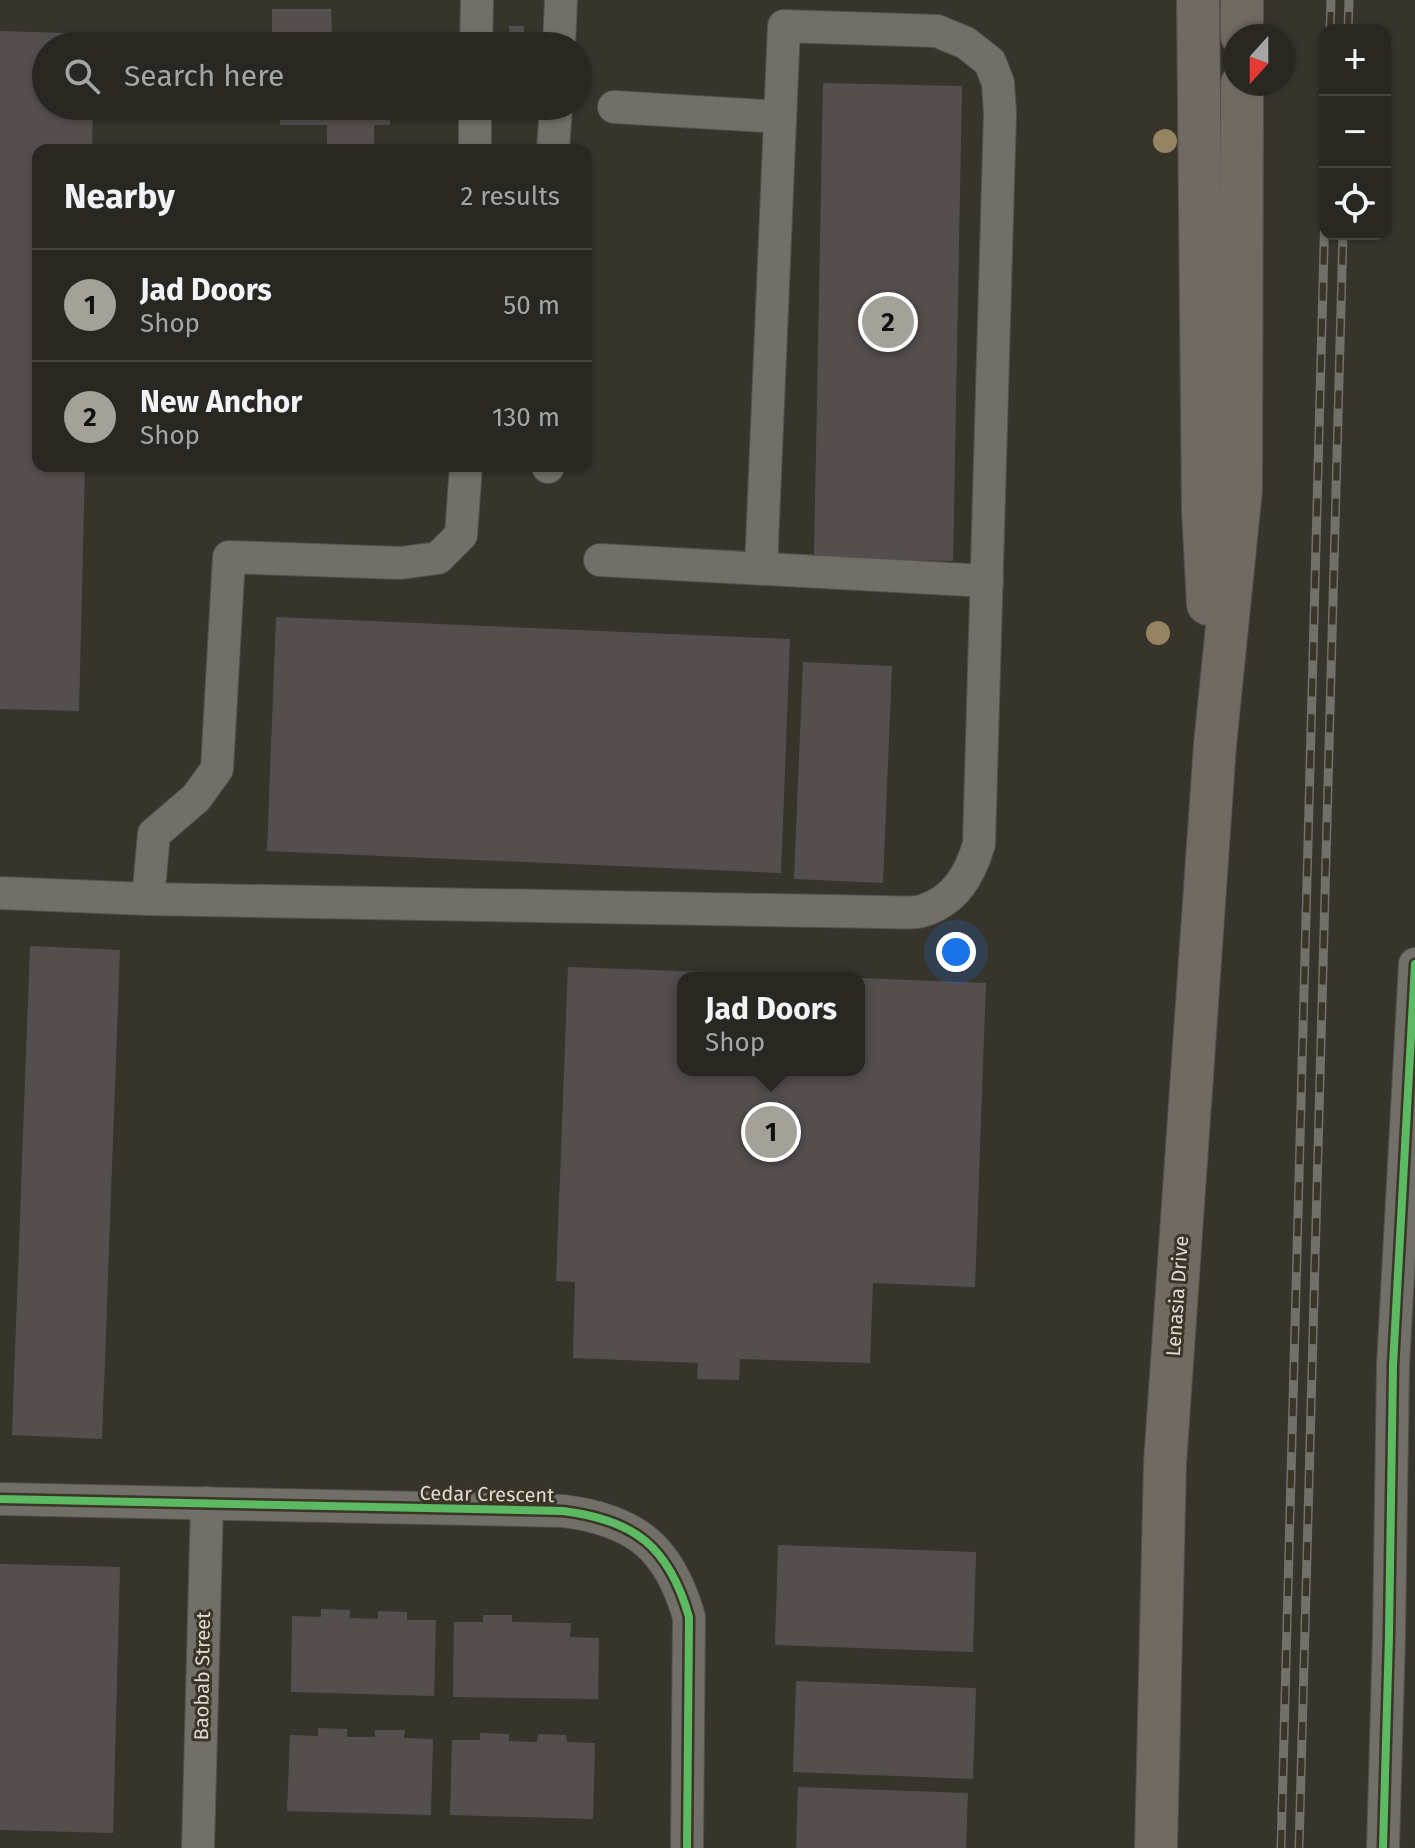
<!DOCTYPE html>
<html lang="en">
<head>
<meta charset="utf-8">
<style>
	body { margin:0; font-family:"Fira Sans",sans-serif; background:#35332e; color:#f1f3f6 }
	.controls { position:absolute; right:24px; top:24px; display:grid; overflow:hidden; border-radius:16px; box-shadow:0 2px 6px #0004 }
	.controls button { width:72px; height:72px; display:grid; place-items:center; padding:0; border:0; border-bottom:2px solid #45443f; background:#292721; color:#f1f3f6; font:40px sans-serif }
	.compass { position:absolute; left:1223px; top:24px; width:72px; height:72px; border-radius:50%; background:#292721; box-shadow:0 2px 6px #0004; rotate:201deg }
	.you { position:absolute; left:956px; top:952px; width:28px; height:28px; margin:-20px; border:6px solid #fff; border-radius:50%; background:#1a73e8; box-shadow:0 0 0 12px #1a73e833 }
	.badge { display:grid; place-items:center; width:52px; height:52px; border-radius:50%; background:#a4a199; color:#111; font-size:26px; font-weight:700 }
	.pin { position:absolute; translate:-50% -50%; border:4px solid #fff; box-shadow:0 2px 8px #0006 }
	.popup { position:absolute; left:677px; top:972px; width:188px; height:104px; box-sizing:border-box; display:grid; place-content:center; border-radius:16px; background:#292721; filter:drop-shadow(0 2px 6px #0005); font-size:26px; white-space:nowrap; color:#a5a5a5 }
	.popup b { font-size:30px; color:#f1f3f6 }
	.popup::after { content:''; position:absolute; left:50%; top:100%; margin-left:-16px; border:16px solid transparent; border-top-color:#292721 }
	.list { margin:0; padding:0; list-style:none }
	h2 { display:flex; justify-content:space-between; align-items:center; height:104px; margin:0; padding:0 32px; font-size:34px }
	h2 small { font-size:26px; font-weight:400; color:#a5a5a5 }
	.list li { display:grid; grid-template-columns:52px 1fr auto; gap:24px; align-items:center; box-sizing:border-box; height:112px; padding:0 32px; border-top:2px solid #45443f }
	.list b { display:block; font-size:30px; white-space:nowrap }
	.list p { margin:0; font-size:26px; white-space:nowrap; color:#a5a5a5 }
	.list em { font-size:26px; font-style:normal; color:#a5a5a5 }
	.icon { flex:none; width:44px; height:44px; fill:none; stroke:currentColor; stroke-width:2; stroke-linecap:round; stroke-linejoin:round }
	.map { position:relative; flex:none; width:1415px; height:1848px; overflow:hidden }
	.search { position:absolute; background:#292721; box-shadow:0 2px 6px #0004; left:32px; top:32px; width:560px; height:88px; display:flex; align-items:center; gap:20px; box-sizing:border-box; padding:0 28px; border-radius:44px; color:#a5a5a5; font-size:30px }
	.panel { position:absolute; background:#292721; box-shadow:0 2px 6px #0004; left:32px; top:144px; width:560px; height:328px; border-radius:16px }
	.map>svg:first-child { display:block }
	.building { fill:#554e4e }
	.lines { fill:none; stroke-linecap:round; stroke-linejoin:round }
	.minor-casing { stroke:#54514b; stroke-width:34 }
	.major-casing { stroke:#54514b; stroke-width:44 }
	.minor { stroke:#726f69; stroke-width:32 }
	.major { stroke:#716a62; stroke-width:42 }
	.rail-casing { stroke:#72706a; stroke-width:9 }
	.rail { stroke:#3b3528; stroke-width:6; stroke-dasharray:18; stroke-linecap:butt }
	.cycleway-casing { stroke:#3b3528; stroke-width:13 }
	.cycleway { stroke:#5cba63; stroke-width:8 }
	.tree { fill:#958461 }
	.labels { text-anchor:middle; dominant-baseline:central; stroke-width:6; stroke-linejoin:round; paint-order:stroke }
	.street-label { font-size:20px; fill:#dfdbd3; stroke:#3b3528 }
</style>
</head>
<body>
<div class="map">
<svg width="1415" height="1848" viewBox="0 0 1415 1848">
	<rect width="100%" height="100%" fill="#37342c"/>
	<g class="building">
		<polygon points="272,9 331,9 332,33 390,33 390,46 272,46"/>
		<rect x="509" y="26" width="15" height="20"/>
		<polygon points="0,31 95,34 95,46 46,46 46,106 93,106 92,150 38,150 38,466 85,466 79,711 0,709"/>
		<polygon points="823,83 962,86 953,561 814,558"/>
		<polygon points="280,106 390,106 390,125 374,125 374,150 327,150 327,125 280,125"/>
		<polygon points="276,617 790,639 781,873 267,851"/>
		<polygon points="803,662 892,666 883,883 794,879"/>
		<polygon points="30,946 120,950 102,1439 12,1435"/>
		<polygon points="568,967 791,975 791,978 683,978 683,1070 859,1070 859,978 986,983 975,1287 873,1283 870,1363 740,1359 739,1380 697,1379 698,1363 573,1358 575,1282 556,1281"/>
		<polygon points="778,1545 976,1552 973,1652 775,1645"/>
		<polygon points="0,1564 120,1567 113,1833 0,1830"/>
		<polygon points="321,1609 350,1610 350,1618 378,1619 378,1611 407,1612 407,1620 436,1620 434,1696 291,1692 292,1616 321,1617"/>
		<polygon points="483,1615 512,1615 512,1622 571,1623 570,1637 599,1638 598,1699 453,1697 454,1622 483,1622"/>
		<polygon points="796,1681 976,1688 973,1779 793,1772"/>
		<polygon points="318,1728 347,1729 347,1737 375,1737 375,1730 405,1730 404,1738 433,1739 431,1815 287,1811 290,1735 318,1736"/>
		<polygon points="480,1733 509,1734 509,1741 537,1742 538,1734 566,1735 567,1742 595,1743 593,1819 450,1815 452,1740 480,1740"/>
		<polygon points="798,1787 968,1793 966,1848 796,1848"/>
	</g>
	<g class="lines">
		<defs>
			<g id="minor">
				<polyline points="476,46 477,0"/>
				<polyline points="559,46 561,0"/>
				<polyline points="614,107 780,117"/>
				<polyline points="475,150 475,106"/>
				<polyline points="553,150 556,106"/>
				<polyline points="548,466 548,467"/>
				<polyline points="600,560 987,581"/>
				<path d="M0 893 148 899 882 912C894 912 910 914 922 911 955 901 970 875 979 844L1000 113 998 83 990 62 966 43 937 31 784 26 761 568"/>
				<polyline points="148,899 154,834 196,798 217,769 229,557 400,563 438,558 461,535 466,466"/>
				<path d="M0 1499 563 1511C635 1520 669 1547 689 1617L687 1848"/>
				<polyline points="198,1848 207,1503"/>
				<polyline points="1383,1848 1389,1635 1393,1365 1415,964"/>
			</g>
			<g id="major">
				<polyline points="1198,0 1203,510 1208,604"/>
				<polyline points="1242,36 1242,0"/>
				<polyline points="1156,1848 1165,1463 1215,745 1241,489 1242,84"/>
			</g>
		</defs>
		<use href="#minor" class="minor-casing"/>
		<use href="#major" class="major-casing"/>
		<use href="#minor" class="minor"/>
		<use href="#major" class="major"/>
		<defs>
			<g id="rail">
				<polyline points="1330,30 1331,0"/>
				<polyline points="1348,30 1349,0"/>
				<polyline points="1281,1848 1325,210"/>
				<polyline points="1299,1848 1343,234"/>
			</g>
		</defs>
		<use href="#rail" class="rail-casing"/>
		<use href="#rail" class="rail"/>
		<defs>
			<g id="cycleway">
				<path d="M0 1499 563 1511C635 1520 669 1547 689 1617L687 1848"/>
				<polyline points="1383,1848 1389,1635 1393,1365 1415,964"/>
			</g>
		</defs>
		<use href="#cycleway" class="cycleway-casing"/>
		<use href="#cycleway" class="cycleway"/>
	</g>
	<g class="tree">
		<circle cx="1165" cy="141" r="12"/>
		<circle cx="1158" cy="633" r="12"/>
	</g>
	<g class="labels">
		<g class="street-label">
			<text transform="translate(1177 1296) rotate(-86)">Lenasia Drive</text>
			<text transform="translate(487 1494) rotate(1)">Cedar Crescent</text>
			<text transform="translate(202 1676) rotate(-89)">Baobab Street</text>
		</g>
	</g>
</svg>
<div class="controls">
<button>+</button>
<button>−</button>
<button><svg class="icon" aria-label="locate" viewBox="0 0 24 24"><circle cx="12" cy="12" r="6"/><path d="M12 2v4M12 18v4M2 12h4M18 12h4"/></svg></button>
</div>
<svg class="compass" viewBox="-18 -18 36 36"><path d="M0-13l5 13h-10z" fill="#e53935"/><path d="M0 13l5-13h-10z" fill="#a5a5a5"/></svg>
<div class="you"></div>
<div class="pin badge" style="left:771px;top:1132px">1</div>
<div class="popup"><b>Jad Doors</b>Shop</div>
<div class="pin badge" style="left:888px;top:322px">2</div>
<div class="search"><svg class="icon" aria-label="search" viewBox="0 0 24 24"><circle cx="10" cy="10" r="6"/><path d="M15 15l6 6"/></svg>Search here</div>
<section class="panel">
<h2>Nearby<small>2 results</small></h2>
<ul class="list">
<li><span class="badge">1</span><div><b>Jad Doors</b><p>Shop</p></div><em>50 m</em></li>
<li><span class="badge">2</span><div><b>New Anchor</b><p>Shop</p></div><em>130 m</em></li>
</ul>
</section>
</div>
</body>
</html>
